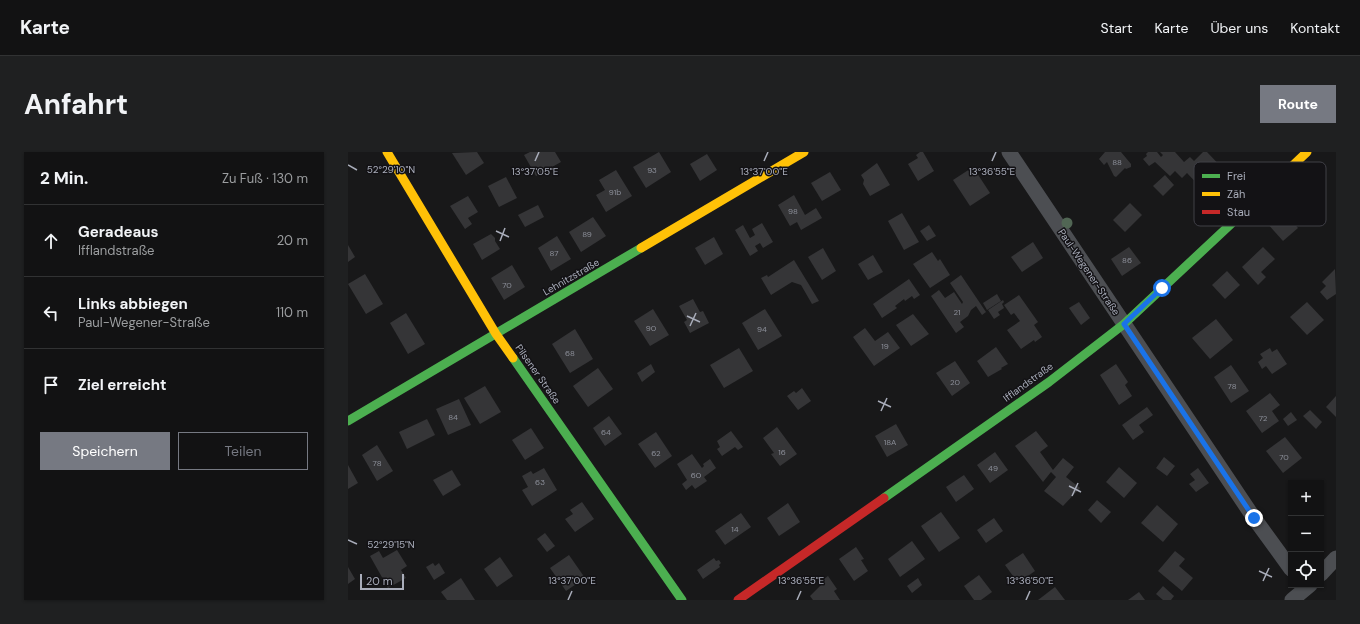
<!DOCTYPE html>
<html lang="de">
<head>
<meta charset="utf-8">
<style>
	body { margin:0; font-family:"DM Sans",sans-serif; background:#1f2021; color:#f1f3f6 }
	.controls { position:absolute; right:12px; bottom:12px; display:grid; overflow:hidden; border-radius:0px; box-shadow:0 1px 3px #0004 }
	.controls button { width:36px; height:36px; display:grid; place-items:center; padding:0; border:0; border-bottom:1px solid #313233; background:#121213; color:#f1f3f6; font:20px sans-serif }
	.scale { position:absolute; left:12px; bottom:10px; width:44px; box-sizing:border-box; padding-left:4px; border:2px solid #a9adba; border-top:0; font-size:11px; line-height:14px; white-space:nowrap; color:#a9adba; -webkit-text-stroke:3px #131215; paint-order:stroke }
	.stop { position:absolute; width:12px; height:12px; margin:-9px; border:3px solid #1a73e8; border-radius:50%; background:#fff }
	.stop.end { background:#1a73e8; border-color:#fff; box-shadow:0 1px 4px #0008 }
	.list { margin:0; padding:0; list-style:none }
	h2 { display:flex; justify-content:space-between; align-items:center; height:52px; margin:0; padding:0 16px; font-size:17px }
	h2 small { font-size:13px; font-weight:400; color:#9c9ea0 }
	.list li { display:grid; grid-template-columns:26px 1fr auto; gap:12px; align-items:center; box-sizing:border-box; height:72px; padding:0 16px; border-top:1px solid #313233 }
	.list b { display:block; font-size:15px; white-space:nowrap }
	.list p { margin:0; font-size:13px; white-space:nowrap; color:#9c9ea0 }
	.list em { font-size:13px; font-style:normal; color:#9c9ea0 }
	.actions { display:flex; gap:8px; padding:12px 16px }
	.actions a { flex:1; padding:9px 0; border:1px solid #767982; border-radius:0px; text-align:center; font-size:14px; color:#767982 }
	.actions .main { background:#767982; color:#fff }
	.icon { flex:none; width:22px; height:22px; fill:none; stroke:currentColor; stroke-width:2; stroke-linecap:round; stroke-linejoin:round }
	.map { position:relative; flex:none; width:988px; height:448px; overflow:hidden; border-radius:0px }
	header { display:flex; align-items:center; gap:24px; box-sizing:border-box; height:56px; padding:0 20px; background:#121213; border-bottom:1px solid #313233 }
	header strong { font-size:19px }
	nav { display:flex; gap:22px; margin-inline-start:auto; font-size:14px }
	.intro { display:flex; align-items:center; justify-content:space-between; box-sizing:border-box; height:96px; padding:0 24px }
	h1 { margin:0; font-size:28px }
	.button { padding:10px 18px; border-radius:0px; background:#767982; color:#fff; font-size:14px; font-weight:700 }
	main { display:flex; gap:24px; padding:0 24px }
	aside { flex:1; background:#121213; border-radius:0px; box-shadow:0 1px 3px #0004 }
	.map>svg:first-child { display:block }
	.building { fill:#353537 }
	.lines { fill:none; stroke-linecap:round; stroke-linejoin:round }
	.street { stroke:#4c4e52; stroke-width:15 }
	.fast { stroke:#4caf50; stroke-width:9 }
	.slow { stroke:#ffc107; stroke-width:9 }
	.jam { stroke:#c62828; stroke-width:9 }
	.tree { fill:#516654 }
	.route { stroke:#1a73e8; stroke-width:5 }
	.ticks { fill:none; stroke:#a9adba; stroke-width:1.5 }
	.labels { text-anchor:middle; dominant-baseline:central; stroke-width:3; stroke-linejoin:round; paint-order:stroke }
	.number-label { font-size:8px; fill:#8c8f99 }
	.street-label { font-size:10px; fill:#a9adba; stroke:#131215 }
	.key { fill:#131215; stroke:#404047; stroke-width:1 }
	.key-label { font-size:11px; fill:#a9adba }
	.ticks-label { font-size:10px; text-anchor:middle; fill:#a9adba; stroke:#131215; stroke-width:3; stroke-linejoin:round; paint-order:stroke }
</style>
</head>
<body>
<header>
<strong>Karte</strong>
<nav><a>Start</a><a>Karte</a><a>Über uns</a><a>Kontakt</a></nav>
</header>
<div class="intro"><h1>Anfahrt</h1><a class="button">Route</a></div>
<main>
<aside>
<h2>2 Min.<small>Zu Fuß · 130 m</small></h2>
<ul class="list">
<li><svg class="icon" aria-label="ahead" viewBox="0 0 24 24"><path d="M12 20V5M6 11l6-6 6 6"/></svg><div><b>Geradeaus</b><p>Ifflandstraße</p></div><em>20 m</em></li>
<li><svg class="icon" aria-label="left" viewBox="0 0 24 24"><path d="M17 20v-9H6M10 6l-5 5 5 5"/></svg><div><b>Links abbiegen</b><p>Paul-Wegener-Straße</p></div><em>110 m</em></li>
<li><svg class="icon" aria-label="arrive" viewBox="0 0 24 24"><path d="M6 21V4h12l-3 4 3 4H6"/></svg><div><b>Ziel erreicht</b></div></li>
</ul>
<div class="actions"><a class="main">Speichern</a><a>Teilen</a></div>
</aside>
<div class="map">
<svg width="988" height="448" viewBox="0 0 988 448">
	<rect width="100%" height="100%" fill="#181819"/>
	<g class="building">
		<polygon points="129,0 136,11 118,23 104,1"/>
		<polygon points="182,0 207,0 213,10 188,24 176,3"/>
		<polygon points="311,0 323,20 298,36 285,15"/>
		<polygon points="572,0 575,0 586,19 570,29 560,12 570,6 568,3"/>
		<polygon points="757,0 773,0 783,12 783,15 778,17 777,16 768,25 766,24 759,10 756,13 751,7"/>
		<polygon points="800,0 809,0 813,5 815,3 812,0 827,0 836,10 842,5 846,9 855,0 859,0 879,21 858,41 839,21 834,26 827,19 822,24 807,10 801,14 795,7 799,4 798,2"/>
		<polygon points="359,2 369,18 352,29 342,12"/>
		<polygon points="529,11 542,33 522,44 515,32 516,28 513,23"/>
		<polygon points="625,15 642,41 622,54 605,28"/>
		<polygon points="268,18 284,44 258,60 248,43 257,38 251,28"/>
		<polygon points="482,20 493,38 474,49 463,31"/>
		<polygon points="817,23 826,33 815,44 805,34"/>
		<polygon points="158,25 169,46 151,55 140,34"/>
		<polygon points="446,43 457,63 468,56 474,66 453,78 449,70 442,74 430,53"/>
		<polygon points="120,44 130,60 120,66 124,72 117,77 102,54"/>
		<polygon points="782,51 794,63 777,80 765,68"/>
		<polygon points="190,53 196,65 177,75 170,63"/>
		<polygon points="934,58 950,76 935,89 919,71"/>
		<polygon points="554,61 571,90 556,98 540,69"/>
		<polygon points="245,65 258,84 233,100 221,80"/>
		<polygon points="414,71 425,90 415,96 412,91 407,94 410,99 402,104 387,78 395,73 402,86 407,83 404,77"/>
		<polygon points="581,73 588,84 579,89 572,79"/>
		<polygon points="143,82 147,86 147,89 152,97 134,108 125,92"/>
		<polygon points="209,84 223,107 203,119 190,96"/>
		<polygon points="366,85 375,102 357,113 347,96"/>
		<polygon points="685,90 695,106 674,120 663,105"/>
		<polygon points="0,93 7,105 0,110"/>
		<polygon points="781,95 793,111 774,124 763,107"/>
		<polygon points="915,95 927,107 913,120 918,125 910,133 894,115"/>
		<polygon points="475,96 488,119 474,128 460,105"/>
		<polygon points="584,100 590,109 592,107 602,123 582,136 565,112"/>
		<polygon points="525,103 535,120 520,128 510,112"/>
		<polygon points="446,108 471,149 464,152 453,133 444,130 423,143 413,126 419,123 420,125"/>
		<polygon points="164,113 177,135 156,148 143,126"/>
		<polygon points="987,117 988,142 979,148 972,140 978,134 974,130"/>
		<polygon points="879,119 892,133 877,147 864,133"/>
		<polygon points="17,122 35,152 18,162 0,132"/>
		<polygon points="613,123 638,160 634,163 628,154 623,158 620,164 612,170 616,175 608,181 583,144 591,138 597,146 606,140 614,152 615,150 602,131"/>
		<polygon points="561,127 572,143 566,147 564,144 557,149 556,147 547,154 549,156 534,166 525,152"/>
		<polygon points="649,142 653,149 639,158 635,151"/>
		<polygon points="671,143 690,170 686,173 694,185 687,190 686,188 673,197 659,178 672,169 666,161 663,163 656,153"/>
		<polygon points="345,147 352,160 355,159 361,171 342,181 336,170 339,168 331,154"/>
		<polygon points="655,148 656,150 654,152 656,156 650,160 652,163 646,167 640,158"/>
		<polygon points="731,150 742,166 733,173 721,156"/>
		<polygon points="959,150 976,168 959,183 942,165"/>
		<polygon points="305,157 321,183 302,194 286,169"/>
		<polygon points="417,157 434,184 410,198 394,171"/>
		<polygon points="58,161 77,192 60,202 42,171"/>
		<polygon points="565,162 581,182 563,194 548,173"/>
		<polygon points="868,167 885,188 862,207 844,186"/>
		<polygon points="517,176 527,189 540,180 552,196 526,214 505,185"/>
		<polygon points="227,177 245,207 222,221 204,192"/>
		<polygon points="648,195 660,212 653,216 654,217 640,225 629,209"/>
		<polygon points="391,196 405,219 376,236 362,213"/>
		<polygon points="922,196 924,200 929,197 939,212 924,222 918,214 914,217 910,210 915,206 912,202"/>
		<polygon points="607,209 622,231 604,244 588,221"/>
		<polygon points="303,212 307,220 294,230 289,221"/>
		<polygon points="768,212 780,230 777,233 784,244 771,253 752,223"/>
		<polygon points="883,213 901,239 883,251 866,225"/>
		<polygon points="250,216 265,237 240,255 225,234"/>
		<polygon points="137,234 153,260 132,272 116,246"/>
		<polygon points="454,236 463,249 450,258 439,244 446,239 448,241"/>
		<polygon points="922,241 932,253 924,259 931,269 914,281 898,259"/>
		<polygon points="988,244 988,265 978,255"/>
		<polygon points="111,247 123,273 100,283 88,257"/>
		<polygon points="799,255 805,263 791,273 796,280 785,288 774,273"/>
		<polygon points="962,258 974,270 968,277 955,264"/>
		<polygon points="943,260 949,268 940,274 935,267"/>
		<polygon points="261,264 274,282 257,294 245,276"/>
		<polygon points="79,267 87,283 59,297 51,280"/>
		<polygon points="548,272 560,293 539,305 527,284"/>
		<polygon points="429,275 449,302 432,314 423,302 426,301 415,286"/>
		<polygon points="183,276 196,296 177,308 164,288"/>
		<polygon points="383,279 395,295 390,298 387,295 374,304 369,297 372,295 369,289"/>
		<polygon points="688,279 700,294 692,300 705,318 715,306 726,315 718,325 732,336 715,354 696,339 708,325 703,320 695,330 667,294"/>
		<polygon points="308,280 324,304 307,316 290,292"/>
		<polygon points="937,285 954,306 935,321 918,299"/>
		<polygon points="29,293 45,319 29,329 14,303"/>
		<polygon points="647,300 660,318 642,331 629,313"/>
		<polygon points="344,302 354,316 356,314 355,312 362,307 368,316 356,325 359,329 347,337 344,333 338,338 334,332 339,328 329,312"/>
		<polygon points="816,305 827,314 819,324 808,316"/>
		<polygon points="0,313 10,331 0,337"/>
		<polygon points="771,315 789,331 776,346 758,330"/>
		<polygon points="196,316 209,338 184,354 174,338 180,335 174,324 183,319 185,322"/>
		<polygon points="850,316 861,331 848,340 841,332 847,328 842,322"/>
		<polygon points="104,318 113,333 95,344 85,328"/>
		<polygon points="616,323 626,337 608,350 598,335"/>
		<polygon points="749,348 763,360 753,371 740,358"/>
		<polygon points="234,350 246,367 227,380 217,367 225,362 222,358"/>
		<polygon points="440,351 452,370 431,384 419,366"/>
		<polygon points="809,353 830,372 815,390 793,371"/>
		<polygon points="593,360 612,386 591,400 573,374"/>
		<polygon points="393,361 403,375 377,393 367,379"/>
		<polygon points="646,366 655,379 638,391 629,378"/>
		<polygon points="197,381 207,394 199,400 189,387"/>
		<polygon points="564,389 577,407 552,425 540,407"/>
		<polygon points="508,395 516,407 513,408 520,419 506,429 491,407"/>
		<polygon points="49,398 59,414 53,418 58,426 40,436 22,404 31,399 35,406"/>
		<polygon points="827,399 837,407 831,414 845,426 834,439 810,419"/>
		<polygon points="675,401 687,419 670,431 657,413"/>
		<polygon points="221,403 237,426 218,439 202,416"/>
		<polygon points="152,405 165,424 149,435 136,417"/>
		<polygon points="366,406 368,409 371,408 373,411 371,413 372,415 355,427 349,418"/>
		<polygon points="85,411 87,414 91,411 97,421 86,428 78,415"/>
		<polygon points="0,415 7,427 0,432"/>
		<polygon points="631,423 644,440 633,448 626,448 616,434"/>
		<polygon points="480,424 489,437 486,439 492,448 465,448 462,444 474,432 472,430"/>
		<polygon points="113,426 127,448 99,448 93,440"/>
		<polygon points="570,426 574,433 564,441 559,434"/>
		<polygon points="815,434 826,444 823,448 815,448 808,442"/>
		<polygon points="707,435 717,448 690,448"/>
		<polygon points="791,440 797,448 780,448"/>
	</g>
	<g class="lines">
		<g class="street">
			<polyline points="661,0 906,366 943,417"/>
			<polyline points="973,422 988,406"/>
			<polyline points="944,448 962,433"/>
		</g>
		<g class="fast">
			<polyline points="165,206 334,448"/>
			<polyline points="0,269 293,96"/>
			<polyline points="536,346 701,230 776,172 899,57"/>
		</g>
		<g class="slow">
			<polyline points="39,0 148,182 165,206"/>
			<polyline points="899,57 959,0"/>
			<polyline points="293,96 456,0"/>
		</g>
		<polyline class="jam" points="390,448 536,346"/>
	</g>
	<circle class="tree" cx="719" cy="71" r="5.5"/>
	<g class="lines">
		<polyline class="route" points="814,136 776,172 906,366"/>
	</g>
	<path class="ticks" d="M187 9 191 0M416 9 420 0M644 9 648 0M0 13 9 18M148 79 161 85M152 89 157 76M339 164 352 170M342 174 348 161M530 249 543 255M533 259 539 246M721 334 733 340M724 344 730 331M0 388 9 392M911 419 924 425M915 429 921 416M220 448 224 439M449 448 453 439M678 448 682 439"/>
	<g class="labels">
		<g class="number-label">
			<text x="769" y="10">88</text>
			<text x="304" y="18">93</text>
			<text x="267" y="40">91b</text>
			<text x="445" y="59">98</text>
			<text x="239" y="82">89</text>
			<text x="206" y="101">87</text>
			<text x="779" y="108">86</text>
			<text x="159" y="133">70</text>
			<text x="609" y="160">21</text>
			<text x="303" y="176">90</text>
			<text x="414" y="177">94</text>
			<text x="537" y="194">19</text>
			<text x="222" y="201">68</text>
			<text x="607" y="230">20</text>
			<text x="884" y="234">78</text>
			<text x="105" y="265">84</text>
			<text x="915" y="266">72</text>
			<text x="258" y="280">64</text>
			<text x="542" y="290">18A</text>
			<text x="434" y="300">16</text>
			<text x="308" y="301">62</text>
			<text x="936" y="305">70</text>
			<text x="29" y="311">78</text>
			<text x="645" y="316">49</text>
			<text x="348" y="323">60</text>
			<text x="192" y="330">63</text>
			<text x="387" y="377">14</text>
		</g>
		<g class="street-label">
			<text transform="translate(741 120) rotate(56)">Paul-Wegener-Straße</text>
			<text transform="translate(223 125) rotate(-30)">Lehnitzstraße</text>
			<text transform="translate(190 222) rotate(55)">Pilsener Straße</text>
			<text transform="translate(680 230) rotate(-36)">Ifflandstraße</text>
		</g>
	</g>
	<rect x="846" y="10" width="132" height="64" rx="6" class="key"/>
	<rect x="854" y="22" width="18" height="4" fill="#4caf50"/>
	<rect x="854" y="40" width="18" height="4" fill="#ffc107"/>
	<rect x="854" y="58" width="18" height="4" fill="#c62828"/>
	<g class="key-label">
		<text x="879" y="28">Frei</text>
		<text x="879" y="46">Zäh</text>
		<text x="879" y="64">Stau</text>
	</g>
	<g class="ticks-label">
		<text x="43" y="21">52°29'10"N</text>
		<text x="416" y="23">13°37'00"E</text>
		<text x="644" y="23">13°36'55"E</text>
		<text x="187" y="23">13°37'05"E</text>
		<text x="43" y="396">52°29'15"N</text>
		<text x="224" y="432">13°37'00"E</text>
		<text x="453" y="432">13°36'55"E</text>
		<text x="682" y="432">13°36'50"E</text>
	</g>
</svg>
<div class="controls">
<button>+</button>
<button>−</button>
<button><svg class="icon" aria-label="locate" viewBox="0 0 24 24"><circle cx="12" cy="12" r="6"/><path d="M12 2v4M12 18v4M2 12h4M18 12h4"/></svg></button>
</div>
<div class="scale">20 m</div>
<div class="stop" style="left:814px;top:136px"></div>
<div class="stop end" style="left:906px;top:366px"></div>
</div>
</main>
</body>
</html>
